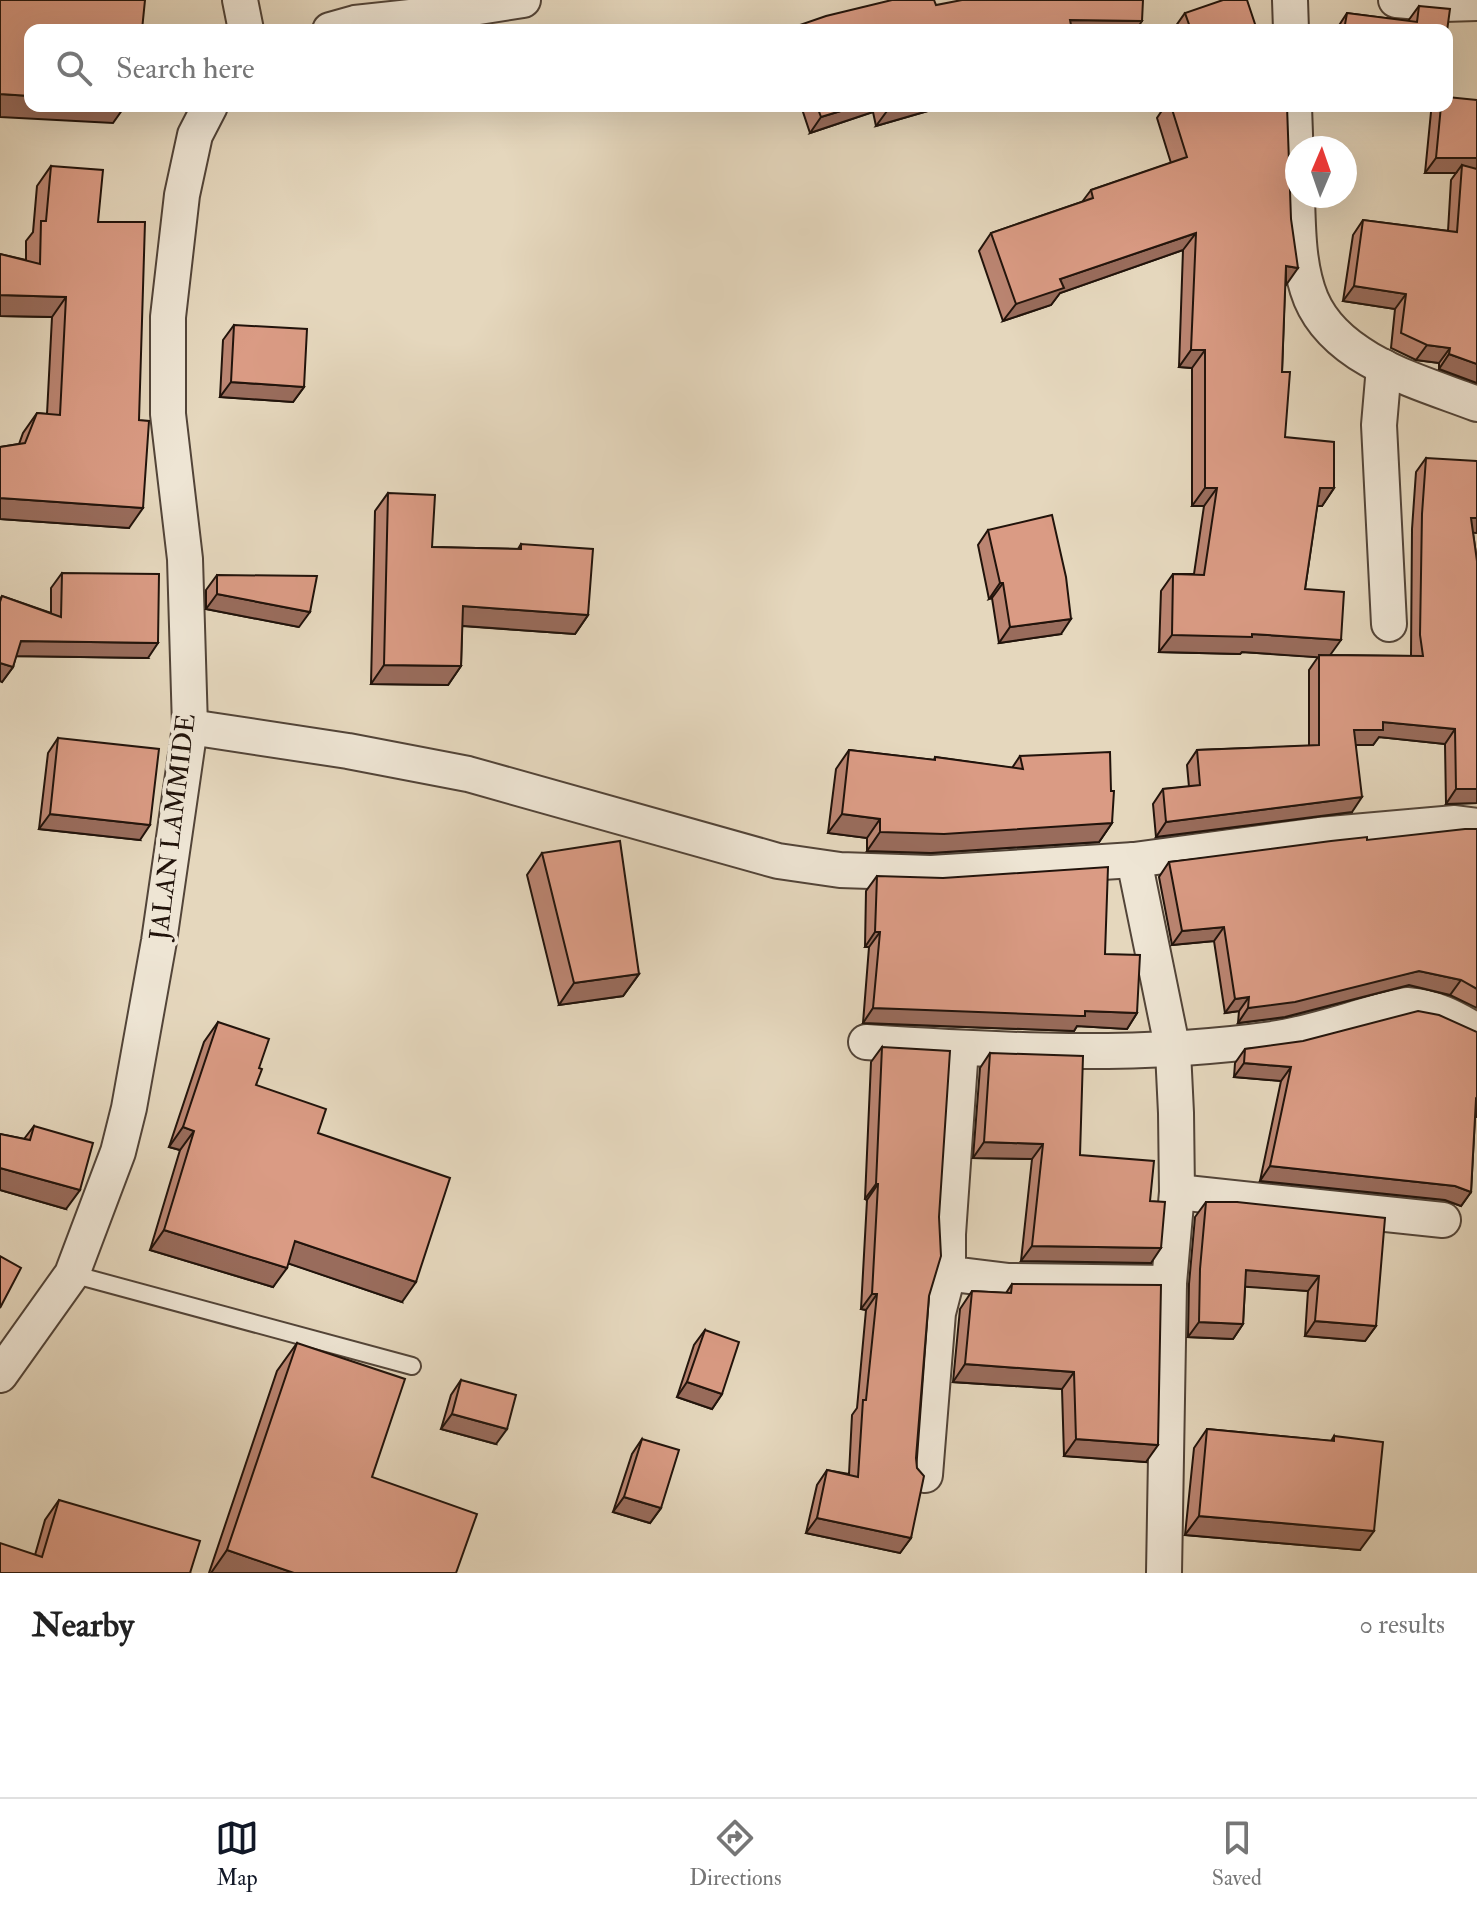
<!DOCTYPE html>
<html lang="en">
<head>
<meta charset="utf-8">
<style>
	body { margin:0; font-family:"IM FELL Double Pica",serif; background:#f6f6f6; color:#222 }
	.compass { position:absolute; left:1285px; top:136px; width:72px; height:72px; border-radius:50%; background:#fff; box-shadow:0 8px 32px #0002; rotate:2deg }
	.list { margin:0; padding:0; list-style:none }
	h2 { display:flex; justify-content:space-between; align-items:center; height:104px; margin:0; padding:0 32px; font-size:34px }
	h2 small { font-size:26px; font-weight:400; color:#767676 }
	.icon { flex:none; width:44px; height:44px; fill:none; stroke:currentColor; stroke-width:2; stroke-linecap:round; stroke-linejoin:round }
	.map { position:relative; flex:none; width:1477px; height:1573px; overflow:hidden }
	.search { position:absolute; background:#fff; box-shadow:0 8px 32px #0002; left:24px; right:24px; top:24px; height:88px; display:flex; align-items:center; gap:20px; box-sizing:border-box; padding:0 28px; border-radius:16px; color:#767676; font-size:30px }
	.sheet { height:224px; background:#fff }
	nav { display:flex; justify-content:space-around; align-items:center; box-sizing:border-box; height:112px; border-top:2px solid #e0e0e0; background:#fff; font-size:22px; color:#767676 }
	nav a { display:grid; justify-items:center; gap:4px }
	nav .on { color:#111827 }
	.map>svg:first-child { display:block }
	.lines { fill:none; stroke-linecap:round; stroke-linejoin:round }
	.service-casing { stroke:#524438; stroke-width:20 }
	.minor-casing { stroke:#524438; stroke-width:38 }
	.service { stroke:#eee5d4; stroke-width:16 }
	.minor { stroke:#eee5d4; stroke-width:34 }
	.wall { fill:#bb8572; stroke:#21130b; stroke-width:2 }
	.shaded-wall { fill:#996c5c; stroke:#21130b; stroke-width:2 }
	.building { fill:#da9b84; stroke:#21130b; stroke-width:2 }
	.labels { text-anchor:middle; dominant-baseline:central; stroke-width:8; stroke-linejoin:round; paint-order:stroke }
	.street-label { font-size:26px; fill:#21130b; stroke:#eee5d4 }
</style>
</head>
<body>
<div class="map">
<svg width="1477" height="1573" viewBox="0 0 1477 1573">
	<rect width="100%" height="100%" fill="#e5d7bd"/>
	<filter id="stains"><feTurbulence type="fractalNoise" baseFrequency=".0025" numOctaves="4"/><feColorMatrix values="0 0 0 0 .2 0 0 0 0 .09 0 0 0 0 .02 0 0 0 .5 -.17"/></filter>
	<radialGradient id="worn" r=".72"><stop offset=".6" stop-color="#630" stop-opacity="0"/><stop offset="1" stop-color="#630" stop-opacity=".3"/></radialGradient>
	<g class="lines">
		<defs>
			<polyline id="service" points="72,1274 412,1366"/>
			<g id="minor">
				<polyline points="240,0 246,30"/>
				<polyline points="1290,0 1291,30"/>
				<polyline points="1396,0 1444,4 1477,3"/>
				<polyline points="330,30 355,23 428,15 523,0"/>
				<polyline points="1294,106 1297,191"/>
				<path d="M1297 196C1298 230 1298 267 1311 299 1337 361 1420 382 1477 404"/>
				<polyline points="1384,367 1379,425 1389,624"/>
				<polyline points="190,727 348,751 468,774 778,861 840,870 931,873 1134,860 1319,835 1455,823 1477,826"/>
				<polyline points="1134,860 1173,1051 1176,1113 1177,1192 1169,1283 1164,1573"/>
				<path d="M866 1042C1002 1051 1136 1058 1272 1039 1316 1033 1362 1014 1407 1005 1435 1007 1453 1017 1477 1031"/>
				<polyline points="961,1048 948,1234 948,1261 952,1274 1009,1281 1169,1283"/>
				<polyline points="1177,1192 1443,1220"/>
				<polyline points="0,1375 72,1274 118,1152 129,1108 159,941 190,727 185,559 168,414 168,317 182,195 195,135 210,106"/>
				<polyline points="925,1475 938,1313 945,1286 952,1274"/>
			</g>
		</defs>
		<use href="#service" class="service-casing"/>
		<use href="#minor" class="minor-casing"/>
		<use href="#service" class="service"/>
		<use href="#minor" class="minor"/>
	</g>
	<g class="wall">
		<polygon points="1419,6 1447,30 1336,30 1347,13 1408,21"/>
		<polygon points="1185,13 1257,30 1173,30"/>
		<polygon points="1477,100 1476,169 1477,383 1439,369 1439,363 1416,360 1391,348 1395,309 1343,301 1353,235 1363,220 1448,231 1451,180 1456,173 1425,173 1431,112 1435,106 1447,106"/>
		<polygon points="801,106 945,106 876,126 873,112 810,133"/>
		<polygon points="1165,106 1287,106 1285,285 1282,372 1285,437 1334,488 1322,506 1317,506 1305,589 1330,655 1411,656 1412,529 1416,472 1426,458 1473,533 1477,561 1477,803 1446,804 1445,744 1379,737 1373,745 1356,745 1352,812 1156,837 1153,804 1163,789 1189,787 1187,765 1197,750 1309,746 1309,670 1318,657 1242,652 1240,654 1159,652 1161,591 1173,574 1194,574 1204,506 1192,506 1192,368 1179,367 1183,250 1060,293 1051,305 1003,321 979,251 991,233 1082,202 1091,190 1171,163 1157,118"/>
		<polygon points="51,166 98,222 129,528 0,519 0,447 19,444 23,433 37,413 47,414 52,317 0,316 0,254 26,260 26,241 33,232 37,186"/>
		<polygon points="234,325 304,387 293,402 220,397 223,340"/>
		<polygon points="388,493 432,547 518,549 521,544 588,615 575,634 462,626 461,666 448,685 371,684 375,511"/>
		<polygon points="988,530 1061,634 999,643 992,598 989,599 978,545"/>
		<polygon points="62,573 148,658 16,656 13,667 2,682 0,681 0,599 2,596 51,613 51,588"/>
		<polygon points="217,575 299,627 206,609 206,590"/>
		<polygon points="58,738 140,840 39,829 48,753"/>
		<polygon points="849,750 934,760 935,757 1012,768 1020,756 1112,823 1099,842 931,853 867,851 867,838 828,833 836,769"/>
		<polygon points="1477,829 1477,1008 1450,995 1409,985 1285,1017 1238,1023 1239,1011 1225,1013 1214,941 1172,945 1159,877 1169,862"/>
		<polygon points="542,853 639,974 623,996 559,1005 527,875"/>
		<polygon points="877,876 1105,954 1137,1013 1127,1029 1077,1026 1074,1031 863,1023 869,947 865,947 866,891"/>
		<polygon points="218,1022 259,1068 256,1085 318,1133 402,1302 288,1263 273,1287 150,1250 180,1150 169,1147 204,1042"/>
		<polygon points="1477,1032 1477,1117 1475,1116 1471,1192 1461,1206 1445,1200 1260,1181 1281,1081 1234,1077 1235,1063 1245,1049"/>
		<polygon points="882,1047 929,1296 911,1538 900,1553 806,1533 817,1485 827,1470 849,1474 852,1415 857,1408 866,1310 861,1309 867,1200 865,1199 871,1062"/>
		<polygon points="990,1053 1080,1155 1150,1201 1151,1263 1021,1261 1032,1159 973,1158 980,1068"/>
		<polygon points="34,1126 66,1209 0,1190 0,1134 24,1139"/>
		<polygon points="1206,1202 1237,1202 1376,1326 1365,1341 1305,1336 1308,1291 1245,1286 1243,1324 1233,1339 1188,1337 1189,1284 1195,1217"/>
		<polygon points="1012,1284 1146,1462 1064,1456 1062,1389 953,1382 960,1309 972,1291 1006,1293"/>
		<polygon points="705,1330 722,1394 712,1409 677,1397 694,1345"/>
		<polygon points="297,1343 372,1477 456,1573 209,1573 277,1371"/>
		<polygon points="461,1380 496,1444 441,1429 451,1395"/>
		<polygon points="1207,1429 1331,1441 1334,1436 1360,1550 1185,1535 1194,1448"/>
		<polygon points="642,1439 661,1508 650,1523 613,1512 632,1454"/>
		<polygon points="59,1500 190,1573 0,1573 35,1555 45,1520"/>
	</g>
	<g class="shaded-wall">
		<polygon points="1070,20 1142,21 1136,30 1063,30"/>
		<polygon points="0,94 30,96 30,106 125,106 113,123 0,117"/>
		<polygon points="857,106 878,106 873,112 810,133 821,117"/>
		<polygon points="903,106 945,106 876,126 887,111"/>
		<polygon points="1403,106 1430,106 1428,109"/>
		<polygon points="1436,158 1477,158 1477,168 1473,173 1462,165 1456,173 1425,173"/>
		<polygon points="1196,233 1183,250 1060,293 1051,305 1003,321 1016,304 1060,279"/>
		<polygon points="1286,266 1298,268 1286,285"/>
		<polygon points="1354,286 1406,294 1395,309 1343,301"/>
		<polygon points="0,295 66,297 52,317 0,316"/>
		<polygon points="1427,345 1450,348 1439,363 1416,360"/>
		<polygon points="1191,350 1205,350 1192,368 1179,367"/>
		<polygon points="1449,354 1477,364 1477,383 1439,369"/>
		<polygon points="231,382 304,387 293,402 220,397"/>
		<polygon points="1205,488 1217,488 1204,506 1192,506"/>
		<polygon points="1320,488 1334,488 1322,506 1308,506"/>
		<polygon points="0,498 143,508 129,528 0,519"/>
		<polygon points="1471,518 1477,518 1477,533 1461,532"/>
		<polygon points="1000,583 1003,583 992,598 989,599"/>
		<polygon points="217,594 310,612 299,627 206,609"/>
		<polygon points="463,606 588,615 575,634 450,625"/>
		<polygon points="1071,619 1061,634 999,643 1010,627"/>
		<polygon points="1252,634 1341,640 1328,658 1242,652 1240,654 1159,652 1172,635"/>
		<polygon points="21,641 158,643 148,658 11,656"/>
		<polygon points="0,663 13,667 2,682 0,681"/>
		<polygon points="384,665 461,666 448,685 371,684"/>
		<polygon points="1383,722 1455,729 1445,744 1379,737 1373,745 1343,745 1354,730"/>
		<polygon points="1456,789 1477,789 1477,803 1446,804"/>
		<polygon points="1362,797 1352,812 1156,837 1166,822"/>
		<polygon points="50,814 150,825 140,840 39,829"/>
		<polygon points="842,814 880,819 867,838 828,833"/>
		<polygon points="1112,823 1099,842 931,853 867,851 880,832"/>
		<polygon points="1224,927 1214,941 1172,945 1182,931"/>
		<polygon points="875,932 880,932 869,947 865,947"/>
		<polygon points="1419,971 1461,980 1450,995 1409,985 1285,1017 1238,1023 1248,1008"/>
		<polygon points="639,974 623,996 559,1005 574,983"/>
		<polygon points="1249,997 1239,1011 1225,1013 1235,999"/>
		<polygon points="873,1008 1085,1011 1137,1013 1127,1029 1077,1026 1074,1031 863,1023"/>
		<polygon points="1244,1063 1291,1067 1281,1081 1234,1077"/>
		<polygon points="1476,1099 1477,1100 1477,1117 1466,1113"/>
		<polygon points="183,1127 194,1131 180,1150 169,1147"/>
		<polygon points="984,1142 1043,1144 1032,1159 973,1158"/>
		<polygon points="1270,1166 1455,1186 1471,1192 1461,1206 1445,1200 1260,1181"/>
		<polygon points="0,1168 80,1190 66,1209 0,1190"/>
		<polygon points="876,1184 878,1184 867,1200 865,1199"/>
		<polygon points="164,1230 287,1268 273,1287 150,1250"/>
		<polygon points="295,1241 416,1282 402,1302 281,1261"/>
		<polygon points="1032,1246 1161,1248 1151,1263 1021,1261"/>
		<polygon points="1246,1270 1319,1276 1308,1291 1235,1286"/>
		<polygon points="872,1294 877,1294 866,1310 861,1309"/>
		<polygon points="1315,1321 1376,1326 1365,1341 1305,1336"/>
		<polygon points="1199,1322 1243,1324 1233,1339 1188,1337"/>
		<polygon points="965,1364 1074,1372 1062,1389 953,1382"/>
		<polygon points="687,1382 722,1394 712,1409 677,1397"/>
		<polygon points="452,1414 507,1429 496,1444 441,1429"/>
		<polygon points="1076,1439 1158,1445 1146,1462 1064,1456"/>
		<polygon points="624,1497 661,1508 650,1523 613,1512"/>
		<polygon points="1199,1516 1374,1531 1360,1550 1185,1535"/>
		<polygon points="817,1518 911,1538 900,1553 806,1533"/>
		<polygon points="227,1550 294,1573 211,1573"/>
	</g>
	<g class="building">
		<polygon points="0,0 145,0 142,30 30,30 30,96 0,94"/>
		<polygon points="892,0 934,0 936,5 962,0 1143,0 1142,21 1070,20 1072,30 792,30 791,28 826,16"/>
		<polygon points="1223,0 1247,0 1257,30 1191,30 1185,13"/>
		<polygon points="1419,6 1450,9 1447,31 1447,30 1344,30 1347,13 1417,22"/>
		<polygon points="1447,97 1477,100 1477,158 1436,158 1441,106 1447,106"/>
		<polygon points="817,106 857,106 821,117"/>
		<polygon points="886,106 903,106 887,111"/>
		<polygon points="1171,106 1287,106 1291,219 1298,268 1286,266 1282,372 1290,372 1285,437 1334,442 1334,488 1320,488 1305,589 1344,592 1341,640 1252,634 1252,637 1172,635 1173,574 1204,575 1217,488 1205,488 1205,350 1191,350 1196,233 1060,279 1064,288 1016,304 991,233 1093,198 1091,190 1187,157"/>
		<polygon points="1462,165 1477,169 1477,364 1449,354 1450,348 1427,345 1401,333 1406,294 1354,286 1363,220 1457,232"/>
		<polygon points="51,166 103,170 98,222 145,222 139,420 149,421 143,508 0,498 0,447 25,443 37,413 60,415 66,297 0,295 0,254 40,264 41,221 46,221"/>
		<polygon points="234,325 307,329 304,387 231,382"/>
		<polygon points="1426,458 1477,461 1477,518 1471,518 1477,561 1477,789 1456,789 1455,729 1383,722 1383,730 1354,730 1362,797 1166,822 1163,789 1200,785 1197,750 1319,745 1319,655 1423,656 1420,635 1422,514"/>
		<polygon points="388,493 435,495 432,547 521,549 521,544 593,549 588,615 463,606 461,666 384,665"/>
		<polygon points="1052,515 1066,577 1071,619 1010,627 1003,583 1000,583 988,530"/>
		<polygon points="62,573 159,574 158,643 21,641 13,667 0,663 0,602 2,596 61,617"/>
		<polygon points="217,575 317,576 310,612 217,594"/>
		<polygon points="58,738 159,749 150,825 50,814"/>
		<polygon points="849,750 935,760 935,757 1023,769 1020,756 1110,752 1111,791 1114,791 1112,823 944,834 880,832 880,819 842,814"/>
		<polygon points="1465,829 1477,829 1477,989 1461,980 1419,971 1295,1002 1248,1008 1249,997 1235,999 1224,927 1182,931 1169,862 1331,841 1367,837 1367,840"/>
		<polygon points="620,841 639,974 574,983 542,853"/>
		<polygon points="1108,867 1105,954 1140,955 1137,1013 1085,1011 1085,1016 1080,1016 873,1008 880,932 875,932 877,876 943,878"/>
		<polygon points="1418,1011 1439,1015 1477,1032 1477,1100 1476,1099 1471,1192 1455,1186 1270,1166 1291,1067 1244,1063 1245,1049 1303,1041"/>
		<polygon points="218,1022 269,1039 259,1068 262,1069 256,1085 326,1109 318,1133 450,1178 416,1282 295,1241 287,1268 164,1230 194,1131 183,1127"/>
		<polygon points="882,1047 950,1051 939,1217 941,1256 929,1296 916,1458 917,1468 924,1476 911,1538 817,1518 827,1470 858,1477 863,1400 866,1400 877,1294 872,1294 878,1184 876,1184"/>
		<polygon points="990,1053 1083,1056 1080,1155 1154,1161 1150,1201 1165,1202 1161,1248 1032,1246 1043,1144 984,1142"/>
		<polygon points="34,1126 93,1143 80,1190 0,1168 0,1134 30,1140"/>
		<polygon points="1206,1202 1237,1202 1385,1218 1376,1326 1315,1321 1319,1276 1246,1270 1243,1324 1199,1322 1200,1269"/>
		<polygon points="0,1256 21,1268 0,1308"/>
		<polygon points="1012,1284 1161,1285 1158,1445 1076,1439 1074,1372 965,1364 972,1291 1011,1293"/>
		<polygon points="705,1330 739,1342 722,1394 687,1382"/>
		<polygon points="297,1343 405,1379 372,1477 477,1514 456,1573 294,1573 227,1550"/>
		<polygon points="461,1380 516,1395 507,1429 452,1414"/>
		<polygon points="1207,1429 1334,1441 1334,1436 1383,1442 1374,1531 1199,1516"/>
		<polygon points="642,1439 679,1450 661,1508 624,1497"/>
		<polygon points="59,1500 200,1541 190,1573 0,1573 0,1543 42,1557"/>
	</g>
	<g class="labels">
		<g class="street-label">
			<text transform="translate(173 827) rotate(-83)">JALAN LAMMIDE</text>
		</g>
	</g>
	<rect width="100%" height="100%" filter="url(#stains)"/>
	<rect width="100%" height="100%" fill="url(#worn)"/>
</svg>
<svg class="compass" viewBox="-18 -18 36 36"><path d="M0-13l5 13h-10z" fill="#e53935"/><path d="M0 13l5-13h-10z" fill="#767676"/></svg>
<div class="search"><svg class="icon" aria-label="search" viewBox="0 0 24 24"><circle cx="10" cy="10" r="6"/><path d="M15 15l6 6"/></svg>Search here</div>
</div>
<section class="sheet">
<h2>Nearby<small>0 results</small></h2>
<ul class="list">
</ul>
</section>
<nav>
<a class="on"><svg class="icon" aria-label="map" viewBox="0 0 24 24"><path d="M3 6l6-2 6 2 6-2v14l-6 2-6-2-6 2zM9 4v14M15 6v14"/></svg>Map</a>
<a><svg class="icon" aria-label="directions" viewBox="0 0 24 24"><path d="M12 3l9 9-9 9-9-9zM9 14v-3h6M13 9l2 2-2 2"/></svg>Directions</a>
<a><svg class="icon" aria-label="saved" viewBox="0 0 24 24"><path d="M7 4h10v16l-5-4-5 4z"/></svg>Saved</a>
</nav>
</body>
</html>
